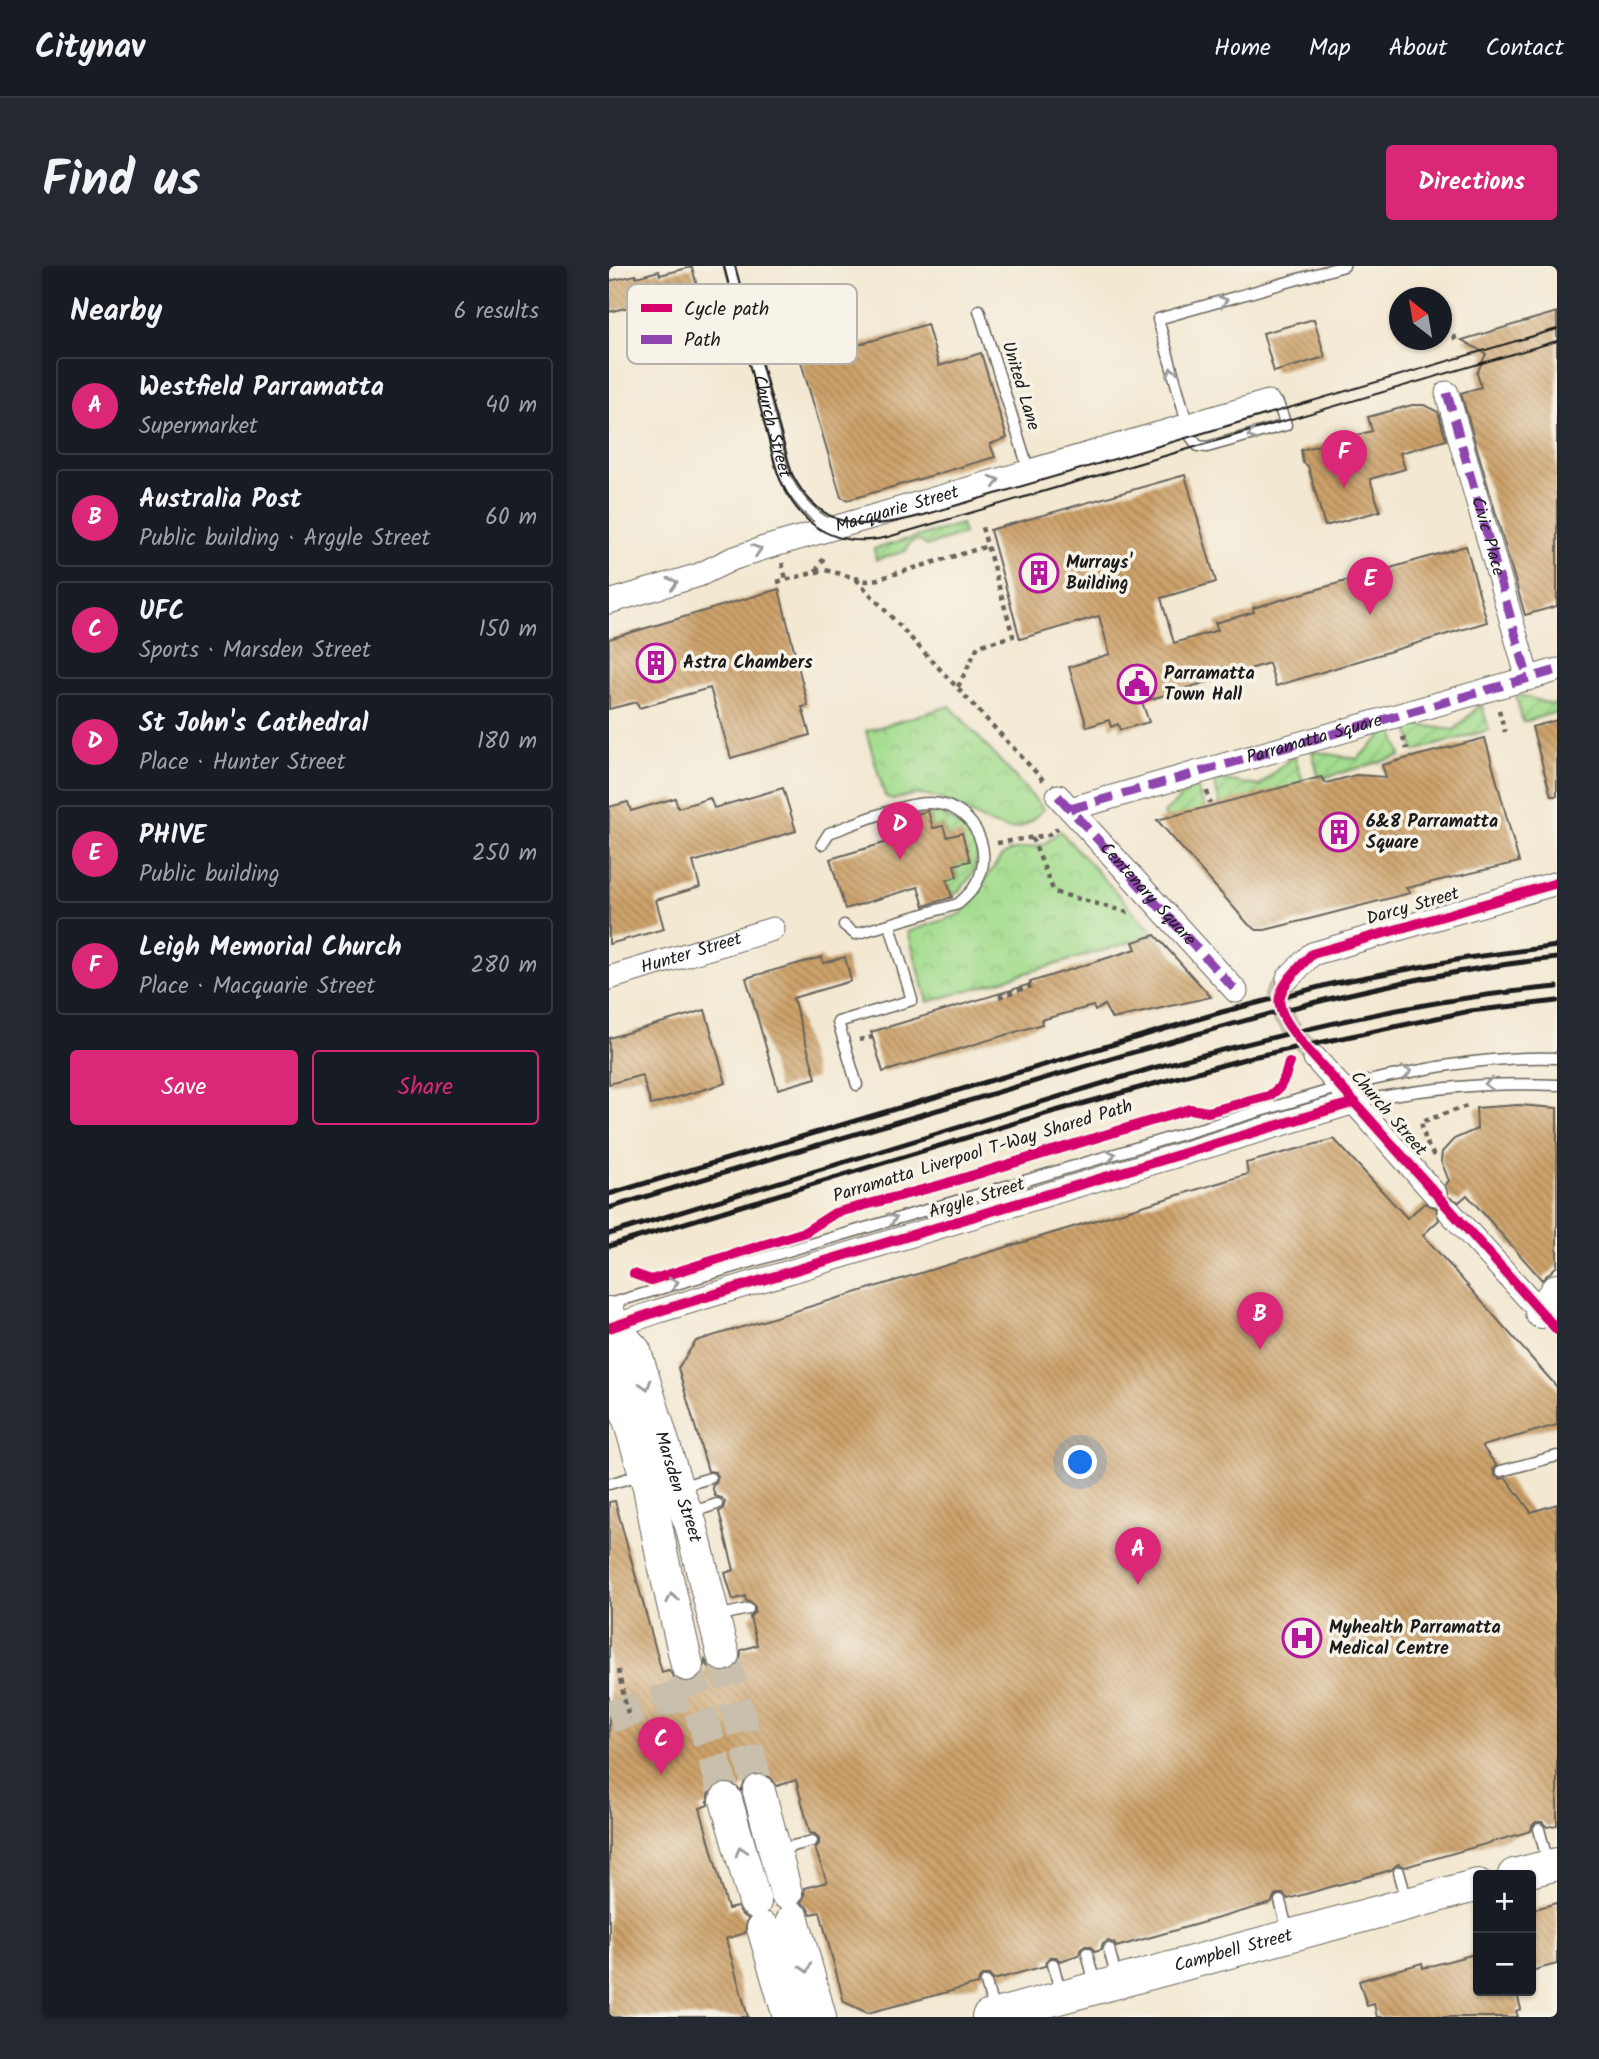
<!DOCTYPE html>
<html lang="en">
<head>
<meta charset="utf-8">
<style>
	body { margin:0; font-family:Kalam,sans-serif; background:#242831; color:#f1f3f6 }
	.controls { position:absolute; right:21px; bottom:21px; display:grid; overflow:hidden; border-radius:7px; box-shadow:0 2px 5px #0004 }
	.controls button { width:63px; height:63px; display:grid; place-items:center; padding:0; border:0; border-bottom:2px solid #363941; background:#171b24; color:#f1f3f6; font:35px sans-serif }
	.compass { position:absolute; left:780px; top:21px; width:63px; height:63px; border-radius:50%; background:#171b24; box-shadow:0 2px 5px #0004; rotate:329deg }
	.you { position:absolute; left:472px; top:1197px; width:24px; height:24px; margin:-18px; border:5px solid #fff; border-radius:50%; background:#1a73e8; box-shadow:0 0 0 10px #1a73e833 }
	.badge { display:grid; place-items:center; width:46px; height:46px; border-radius:50%; background:#db2777; color:#fff; font-size:23px; font-weight:700 }
	.pin { position:absolute; translate:-50% -58px; filter:drop-shadow(0 2px 4px #0008) }
	.pin::after { content:''; position:absolute; top:37px; width:24px; height:21px; background:inherit; clip-path:polygon(0 0,100% 0,50% 100%) }
	.list { margin:0; padding:0; list-style:none }
	h2 { display:flex; justify-content:space-between; align-items:center; height:91px; margin:0; padding:0 28px; font-size:30px }
	h2 small { font-size:23px; font-weight:400; color:#9ea1a6 }
	.list li { display:grid; grid-template-columns:46px 1fr auto; gap:21px; align-items:center; box-sizing:border-box; height:98px; margin:0 14px 14px; padding:0 14px; border:2px solid #363941; border-radius:7px }
	.list b { display:block; font-size:26px; white-space:nowrap }
	.list p { margin:0; font-size:23px; white-space:nowrap; color:#9ea1a6 }
	.list em { font-size:23px; font-style:normal; color:#9ea1a6 }
	.actions { display:flex; gap:14px; padding:21px 28px }
	.actions a { flex:1; padding:16px 0; border:2px solid #db2777; border-radius:7px; text-align:center; font-size:24px; color:#db2777 }
	.actions .main { background:#db2777; color:#fff }
	.map { position:relative; flex:none; width:948px; height:1751px; overflow:hidden; border-radius:7px }
	header { display:flex; align-items:center; gap:42px; box-sizing:border-box; height:98px; padding:0 35px; background:#171b24; border-bottom:2px solid #363941 }
	header strong { font-size:33px }
	nav { display:flex; gap:38px; margin-inline-start:auto; font-size:24px }
	.intro { display:flex; align-items:center; justify-content:space-between; box-sizing:border-box; height:168px; padding:0 42px }
	h1 { margin:0; font-size:49px }
	.button { padding:18px 32px; border-radius:7px; background:#db2777; color:#fff; font-size:24px; font-weight:700 }
	main { display:flex; gap:42px; padding:0 42px }
	aside { flex:1; background:#171b24; border-radius:7px; box-shadow:0 2px 5px #0004 }
	.map>svg:first-child { display:block }
	.park { fill:url(#park-crowns); stroke:#607c56; stroke-width:2 }
	.garden { fill:url(#garden-furrows); stroke:#607c56; stroke-width:2 }
	.building { fill:url(#building-back-hatch) }
	.lines { fill:none; stroke-linecap:round; stroke-linejoin:round }
	.street-tunnel { stroke:#c8bfad; stroke-width:23; stroke-dasharray:23 11; stroke-linecap:butt }
	.secondary-tunnel { stroke:#c8bfad; stroke-width:32; stroke-dasharray:32 16; stroke-linecap:butt }
	.lane-casing { stroke:#67635b; stroke-width:13 }
	.street-casing { stroke:#67635b; stroke-width:25 }
	.secondary-casing { stroke:#67635b; stroke-width:34 }
	.path { stroke:#67635b; stroke-width:4.5; stroke-dasharray:5 5; stroke-linecap:butt }
	.lane { stroke:#fff; stroke-width:10 }
	.street { stroke:#fff; stroke-width:23 }
	.secondary { stroke:#fff; stroke-width:32 }
	.tram { stroke:#1c1c1c; stroke-width:2 }
	.rail { stroke:#1c1c1c; stroke-width:5 }
	.quiet { stroke:#8e44ad; stroke-width:9; stroke-dasharray:18 9; stroke-linecap:butt }
	.cycleway-casing { stroke:#f7f3e8; stroke-width:15 }
	.cycleway { stroke:#d6006c; stroke-width:10 }
	.oneway { stroke:#999 }
	.labels { text-anchor:middle; dominant-baseline:central; stroke-width:7; stroke-linejoin:round; paint-order:stroke }
	.street-label { font-size:18px; fill:#1c1c1c; stroke:#f7f3e8 }
	.poi-label { font-size:18px; font-weight:bold; fill:#1c1c1c; stroke:#f7f3e8; text-anchor:start }
	.key { fill:#f7f3e8; stroke:#b5b2ab; stroke-width:2 }
	.key-label { font-size:19px; fill:#1c1c1c }
</style>
</head>
<body>
<header>
<strong>Citynav</strong>
<nav><a>Home</a><a>Map</a><a>About</a><a>Contact</a></nav>
</header>
<div class="intro"><h1>Find us</h1><a class="button">Directions</a></div>
<main>
<aside>
<h2>Nearby<small>6 results</small></h2>
<ul class="list">
<li><span class="badge">A</span><div><b>Westfield Parramatta</b><p>Supermarket</p></div><em>40 m</em></li>
<li><span class="badge">B</span><div><b>Australia Post</b><p>Public building · Argyle Street</p></div><em>60 m</em></li>
<li><span class="badge">C</span><div><b>UFC</b><p>Sports · Marsden Street</p></div><em>150 m</em></li>
<li><span class="badge">D</span><div><b>St John's Cathedral</b><p>Place · Hunter Street</p></div><em>180 m</em></li>
<li><span class="badge">E</span><div><b>PHIVE</b><p>Public building</p></div><em>250 m</em></li>
<li><span class="badge">F</span><div><b>Leigh Memorial Church</b><p>Place · Macquarie Street</p></div><em>280 m</em></li>
</ul>
<div class="actions"><a class="main">Save</a><a>Share</a></div>
</aside>
<div class="map">
<svg width="948" height="1751" viewBox="0 0 948 1751">
	<defs>
		<pattern id="park-crowns" width="20" height="18" patternUnits="userSpaceOnUse" patternTransform="scale(1.75)"><rect width="20" height="18" fill="#a4dd8f"/><path d="M2 6a3 3 0 1 1 6 0M12 15a3 3 0 1 1 6 0" fill="none" stroke="#8dbd7b"/></pattern>
		<pattern id="garden-furrows" width="10" height="10" patternUnits="userSpaceOnUse" patternTransform="scale(1.75)"><rect width="10" height="10" fill="#a4dd8f"/><path d="M-1 1l2-2M0 10L10 0M9 11l2-2" fill="none" stroke="#8dbd7b"/></pattern>
		<pattern id="building-back-hatch" width="6" height="6" patternUnits="userSpaceOnUse" patternTransform="scale(1.75)"><rect width="6" height="6" fill="#cda26b"/><path d="M-1 5l2 2M0 0l6 6M5-1l2 2" fill="none" stroke="#a68357"/></pattern>
	</defs>
	<rect width="100%" height="100%" fill="#f7f3e8"/>
	<filter id="ink" filterUnits="userSpaceOnUse"><feTurbulence type="fractalNoise" baseFrequency=".0143" numOctaves="2"/><feDisplacementMap in="SourceGraphic" scale="14" xChannelSelector="R" yChannelSelector="G"/><feConvolveMatrix kernelMatrix="1 2 1 2 8 2 1 2 1" color-interpolation-filters="sRGB"/></filter>
	<filter id="wash" filterUnits="userSpaceOnUse"><feTurbulence type="fractalNoise" baseFrequency=".00686" numOctaves="4" result="noise"/><feDisplacementMap in="SourceGraphic" scale="28" xChannelSelector="R" yChannelSelector="G"/><feGaussianBlur stdDeviation="1.57" result="paint"/><feColorMatrix in="noise" values="0 0 0 0 0 0 0 0 0 0 0 0 0 0 0 0 0 1.4 0 .05"/><feComposite in="paint" operator="in"/></filter>
	<g filter="url(#wash)">
		<rect width="100%" height="100%" fill="#f3e8d1"/>
		<g class="park">
			<path d="M341 440 435 543C427 550 418 560 408 562 382 567 343 531 315 529 304 528 293 531 283 534L276 530 257 465Z"/>
			<polygon points="451,565 546,669 319,736 299,666 352,648 392,591 401,585 435,578"/>
		</g>
		<g class="garden">
			<path d="M352 258 355 268 317 280C312 274 306 273 300 278L297 285 267 294 265 283Z"/>
			<polygon points="911,429 944,439 948,436 948,446 914,456 907,431"/>
			<polygon points="870,440 873,440 880,464 805,485 798,457 845,464"/>
			<polygon points="783,461 792,490 710,513 703,485 748,493"/>
			<polygon points="685,489 695,518 612,541 604,512 650,520"/>
			<polygon points="587,518 595,540 593,546 562,556 554,548"/>
			<path d="M319 544C369 560 387 593 343 631L338 614 348 611 345 599 360 595 338 571 334 560 324 562Z"/>
		</g>
		<g id="blocks">
			<g class="building">
				<polygon points="83,1 98,58 54,70 48,50 44,51 40,36 0,46 0,15 27,9 27,11 50,5 51,9"/>
				<polygon points="948,46 948,340 916,349 852,127 872,121 868,107 877,88 853,74"/>
				<polygon points="705,53 716,91 665,106 654,67"/>
				<polygon points="318,58 330,100 372,87 398,172 381,178 386,191 239,234 232,231 192,96"/>
				<polygon points="803,139 815,139 829,146 837,174 791,187 796,203 761,213 771,245 716,260 699,200 694,197 692,184 763,165 759,151"/>
				<polygon points="576,209 607,316 552,332 565,377 609,364 606,357 645,346 644,342 857,280 878,356 667,420 660,397 533,436 540,456 511,464 509,458 502,461 500,454 478,461 460,401 501,388 490,350 411,373 381,264"/>
				<polygon points="170,323 199,440 193,441 201,469 122,492 101,422 30,442 28,436 0,443 0,373"/>
				<polygon points="948,454 948,530 942,530 923,461"/>
				<polygon points="876,472 910,596 797,622 801,627 712,650 656,664 648,664 640,659 548,554 712,511 717,517 747,509 777,511 773,499"/>
				<polygon points="174,522 187,565 84,596 91,621 47,634 55,663 0,678 0,541 19,536 22,545 66,532 69,542 101,532 105,542"/>
				<polygon points="319,545 324,562 334,560 338,571 353,567 361,595 345,599 348,611 338,614 343,631 315,640 309,621 236,643 221,593 292,572 287,553"/>
				<polygon points="546,669 602,731 503,753 495,739 486,745 484,740 432,754 433,758 274,806 262,766 422,718 421,716 527,683 524,676"/>
				<polygon points="213,691 214,697 236,691 242,715 184,732 207,812 169,823 137,712"/>
				<polygon points="96,744 117,817 42,839 33,809 0,818 0,772"/>
				<polygon points="909,839 948,842 948,1000 933,1014 858,929 850,936 839,931 836,919 840,915 832,895 833,886 845,873 868,863 867,842"/>
				<polygon points="725,873 798,952 816,937 827,942 830,954 814,969 948,1121 948,1159 873,1180 887,1199 884,1204 886,1210 891,1213 897,1212 922,1246 948,1238 948,1559 938,1561 933,1556 927,1556 923,1560 922,1565 796,1601 789,1598 782,1604 679,1633 674,1628 668,1628 664,1632 663,1637 507,1681 505,1677 499,1675 494,1678 492,1684 486,1686 481,1680 475,1680 471,1684 470,1689 451,1695 447,1691 441,1691 437,1695 436,1700 384,1714 380,1709 374,1709 370,1713 369,1718 259,1747 235,1736 211,1646 202,1648 197,1640 192,1637 195,1631 195,1622 218,1616 206,1582 210,1578 210,1572 206,1568 201,1567 187,1514 168,1520 162,1512 154,1507 146,1507 137,1513 132,1525 121,1516 113,1516 104,1521 99,1529 99,1539 91,1542 119,1643 128,1641 133,1649 139,1652 136,1667 117,1673 139,1751 0,1751 0,1236 6,1235 53,1406 60,1404 65,1412 72,1416 83,1417 91,1412 95,1405 96,1394 100,1401 108,1406 119,1407 126,1403 131,1395 132,1384 148,1379 141,1351 146,1346 146,1341 142,1336 137,1335 136,1330 124,1334 116,1307 125,1304 110,1246 114,1243 116,1236 113,1232 106,1230 103,1220 107,1217 109,1210 106,1206 99,1205 69,1102 87,1075 639,908 637,897"/>
				<polygon points="948,1637 948,1698 922,1705 922,1644"/>
				<polygon points="869,1687 869,1725 907,1725 912,1743 907,1745 909,1751 768,1751 765,1738 758,1740 750,1715 813,1697 814,1702"/>
			</g>
		</g>
	</g>
	<g filter="url(#ink)">
		<use href="#blocks" fill-opacity="0" stroke="#67635b" stroke-width="2"/>
		<g class="lines">
			<path class="street-tunnel" d="M679 712C656 740 687 771 706 792"/>
			<g class="secondary-tunnel">
				<polyline points="114,1389 150,1525"/>
				<polyline points="78,1399 117,1534"/>
				<polyline points="0,1451 86,1425"/>
			</g>
			<defs>
				<g id="lane">
					<path id="s1" d="M120 0 176 211C187 233 202 250 224 261"/>
					<polyline points="370,44 420,205"/>
					<polyline points="659,136 669,137 677,159 598,181 589,180 582,171 549,53 735,0"/>
					<path d="M213 578 220 567C245 558 295 537 319 537 361 536 388 582 367 618 363 626 356 632 349 638L246 668 235 659"/>
					<polyline points="248,819 229,756 303,734 281,659"/>
					<path d="M746 836C813 822 879 816 948 819"/>
					<path d="M0 1038 732 821C803 805 874 789 948 792"/>
					<polyline points="892,1205 948,1190"/>
					<polyline points="0,1218 34,1208"/>
					<polyline points="70,1221 101,1212"/>
					<polyline points="81,1247 108,1238"/>
					<polyline points="108,1350 139,1343"/>
					<polyline points="930,1563 939,1597"/>
					<polyline points="169,1584 203,1575"/>
					<polyline points="790,1606 798,1635"/>
					<polyline points="671,1635 679,1666"/>
					<polyline points="500,1683 508,1714"/>
					<polyline points="478,1687 486,1718"/>
					<polyline points="444,1698 452,1728"/>
					<polyline points="377,1716 385,1747"/>
				</g>
				<g id="street">
					<polyline points="838,127 919,413"/>
					<path id="s2" d="M0 336 90 309 123 293 152 283 659 136"/>
					<path id="s3" d="M449 530 627 725"/>
					<polyline points="461,543 948,404"/>
					<path id="s4" d="M0 712 164 663"/>
					<polyline points="679,712 703,688 948,617"/>
					<polyline points="706,792 826,928"/>
					<polyline points="840,945 932,1046"/>
					<polyline points="0,1062 50,1045 746,836"/>
				</g>
				<g id="secondary">
					<polyline points="932,1046 948,1024"/>
					<path d="M0 1047C6 1064 0 1080 3 1097L40 1221 53 1290 78 1399"/>
					<path id="s5" d="M4 1061 26 1085 68 1222 82 1259 114 1389"/>
					<polyline points="150,1525 177,1627"/>
					<polyline points="117,1534 146,1636"/>
					<polyline points="905,1609 948,1598"/>
					<polyline points="184,1653 211,1751"/>
					<polyline points="154,1662 180,1751"/>
					<path id="s6" d="M379 1751 869 1619"/>
				</g>
			</defs>
			<use href="#lane" class="lane-casing"/>
			<use href="#street" class="street-casing"/>
			<use href="#secondary" class="secondary-casing"/>
			<g class="path">
				<polyline points="845,69 847,76"/>
				<polyline points="173,297 177,313"/>
				<polyline points="207,305 217,288"/>
				<polyline points="247,313 435,515"/>
				<polyline points="168,316 216,304 258,315 269,313 379,280"/>
				<polyline points="349,421 369,380 404,370 372,258"/>
				<polyline points="890,444 896,466"/>
				<polyline points="794,471 798,483"/>
				<polyline points="598,525 601,537"/>
				<polyline points="423,572 445,626 518,646 522,643"/>
				<polyline points="388,577 439,569 449,562"/>
				<polyline points="390,731 422,720"/>
				<polyline points="250,774 264,771"/>
				<polyline points="825,890 817,876 812,856 861,839"/>
				<polyline points="9,1404 20,1453"/>
			</g>
			<use href="#lane" class="lane"/>
			<use href="#street" class="street"/>
			<use href="#secondary" class="secondary"/>
			<g class="tram">
				<path d="M115 0 166 199C183 253 220 285 279 271L948 75"/>
				<path d="M126 0 183 208C213 267 259 264 315 249L948 63"/>
			</g>
			<g class="rail">
				<polyline points="0,928 613,746 726,717 858,692 948,680"/>
				<path d="M0 942C139 898 280 859 420 817 593 766 768 711 948 692"/>
				<path d="M0 968 544 802C677 767 811 733 948 721"/>
				<polyline points="0,980 439,847 643,791 861,745 948,735"/>
			</g>
			<g class="quiet">
				<path id="s7" d="M838 127 919 413"/>
				<polyline points="449,530 627,725"/>
				<path id="s8" d="M461 543 948 404"/>
			</g>
			<defs>
				<g id="cycleway">
					<path d="M948 617 703 688C662 730 659 736 698 783L948 1064"/>
					<polyline points="25,1008 42,1014 196,966 226,947 332,919 581,843 599,846 660,830 670,822 676,811 680,797"/>
					<polyline points="0,1062 50,1045 746,836"/>
				</g>
			</defs>
			<use href="#cycleway" class="cycleway-casing"/>
			<use href="#cycleway" class="cycleway"/>
		</g>
		<defs><path id="oneway-chevron" d="M-2-3.5L2.5 0L-2 3.5" fill="none" stroke-width="1.6" stroke-linecap="round" stroke-linejoin="round" transform="scale(1.75)"/></defs>
		<g class="oneway">
			<use href="#oneway-chevron" transform="translate(614 35) rotate(-16)"/>
			<use href="#oneway-chevron" transform="translate(563 106) rotate(-106)"/>
			<use href="#oneway-chevron" transform="translate(643 169) rotate(164)"/>
			<use href="#oneway-chevron" transform="translate(386 215) rotate(-16)"/>
			<use href="#oneway-chevron" transform="translate(148 284) rotate(-18)"/>
			<use href="#oneway-chevron" transform="translate(64 317) rotate(-17)"/>
			<use href="#oneway-chevron" transform="translate(798 806) rotate(-12)"/>
			<use href="#oneway-chevron" transform="translate(880 818) rotate(178)"/>
			<use href="#oneway-chevron" transform="translate(502 889) rotate(-16)"/>
			<use href="#oneway-chevron" transform="translate(283 953) rotate(-17)"/>
			<use href="#oneway-chevron" transform="translate(65 1017) rotate(-16)"/>
			<use href="#oneway-chevron" transform="translate(37 1119) rotate(73)"/>
			<use href="#oneway-chevron" transform="translate(63 1332) rotate(-103)"/>
			<use href="#oneway-chevron" transform="translate(132 1585) rotate(-106)"/>
			<use href="#oneway-chevron" transform="translate(197 1702) rotate(74)"/>
		</g>
	</g>
	<defs>
		<symbol id="building-ring" viewBox="-11 -11 22 22"><circle r="9.5" fill="#f7f3e8" stroke="#b5179e" stroke-width="1.5"/><path d="M-4-6H4V6H1V3H-1V6H-4ZM-2.5-4.3h1.7v1.8h-1.7ZM.8-4.3h1.7v1.8H.8ZM-2.5-1h1.7V.8h-1.7ZM.8-1h1.7V.8H.8Z" fill="#b5179e"/></symbol>
		<symbol id="civic-ring" viewBox="-11 -11 22 22"><circle r="9.5" fill="#f7f3e8" stroke="#b5179e" stroke-width="1.5"/><path d="M-.6-6.5H3V-4.5H.6V-3L4-1V1h2V6H-6V1h2V-1L-.6-3ZM-1.2 2.5V6h2.4V2.5Z" fill="#b5179e"/></symbol>
		<symbol id="hospital-ring" viewBox="-11 -11 22 22"><circle r="9.5" fill="#f7f3e8" stroke="#b5179e" stroke-width="1.5"/><path d="M-5-5h3v3.5h4V-5h3V5h-3V1.5h-4V5h-3Z" fill="#b5179e"/></symbol>
	</defs>
	<g fill-rule="evenodd">
		<use href="#building-ring" x="408" y="285" width="44" height="44"/>
		<use href="#building-ring" x="25" y="375" width="44" height="44"/>
		<use href="#civic-ring" x="506" y="396" width="44" height="44"/>
		<use href="#building-ring" x="708" y="544" width="44" height="44"/>
		<use href="#hospital-ring" x="671" y="1350" width="44" height="44"/>
	</g>
	<g class="labels">
		<g class="street-label">
			<text transform="translate(411 120) rotate(73)">United Lane</text>
			<text stroke="none"><textPath href="#s1" startOffset="166">Church Street</textPath></text>
			<text stroke="none"><textPath href="#s2" startOffset="303">Macquarie Street</textPath></text>
			<text stroke="none"><textPath href="#s7" startOffset="149">Civic Place</textPath></text>
			<text stroke="none"><textPath href="#s8" startOffset="254">Parramatta Square</textPath></text>
			<text stroke="none"><textPath href="#s3" startOffset="133">Centenary Square</textPath></text>
			<text transform="translate(804 641) rotate(-16)">Darcy Street</text>
			<text stroke="none"><textPath href="#s4" startOffset="86">Hunter Street</textPath></text>
			<text transform="translate(779 848) rotate(49)">Church Street</text>
			<text transform="translate(374 886) rotate(-17)">Parramatta Liverpool T-Way Shared Path</text>
			<text transform="translate(368 933) rotate(-17)">Argyle Street</text>
			<text stroke="none"><textPath href="#s5" startOffset="175">Marsden Street</textPath></text>
			<text stroke="none"><textPath href="#s6" startOffset="254">Campbell Street</textPath></text>
		</g>
		<g class="poi-label">
			<text x="457" y="297">Murrays'<tspan x="457" dy="21">Building</tspan></text>
			<text x="74" y="397">Astra Chambers</text>
			<text x="555" y="408">Parramatta<tspan x="555" dy="21">Town Hall</tspan></text>
			<text x="757" y="556">6&amp;8 Parramatta<tspan x="757" dy="21">Square</tspan></text>
			<text x="720" y="1362">Myhealth Parramatta<tspan x="720" dy="21">Medical Centre</tspan></text>
		</g>
	</g>
	<rect x="18" y="18" width="230" height="80" rx="10" class="key"/>
	<rect x="32" y="38" width="31" height="8" fill="#d6006c"/>
	<rect x="32" y="69" width="31" height="9" fill="#8e44ad"/>
	<g class="key-label">
		<text x="75" y="49">Cycle path</text>
		<text x="75" y="80">Path</text>
	</g>
</svg>
<div class="controls">
<button>+</button>
<button>−</button>
</div>
<svg class="compass" viewBox="-18 -18 36 36"><path d="M0-13l5 13h-10z" fill="#e53935"/><path d="M0 13l5-13h-10z" fill="#9ea1a6"/></svg>
<div class="you"></div>
<div class="pin badge" style="left:529px;top:1319px">A</div>
<div class="pin badge" style="left:651px;top:1084px">B</div>
<div class="pin badge" style="left:52px;top:1509px">C</div>
<div class="pin badge" style="left:291px;top:594px">D</div>
<div class="pin badge" style="left:761px;top:349px">E</div>
<div class="pin badge" style="left:735px;top:222px">F</div>
</div>
</main>
</body>
</html>
